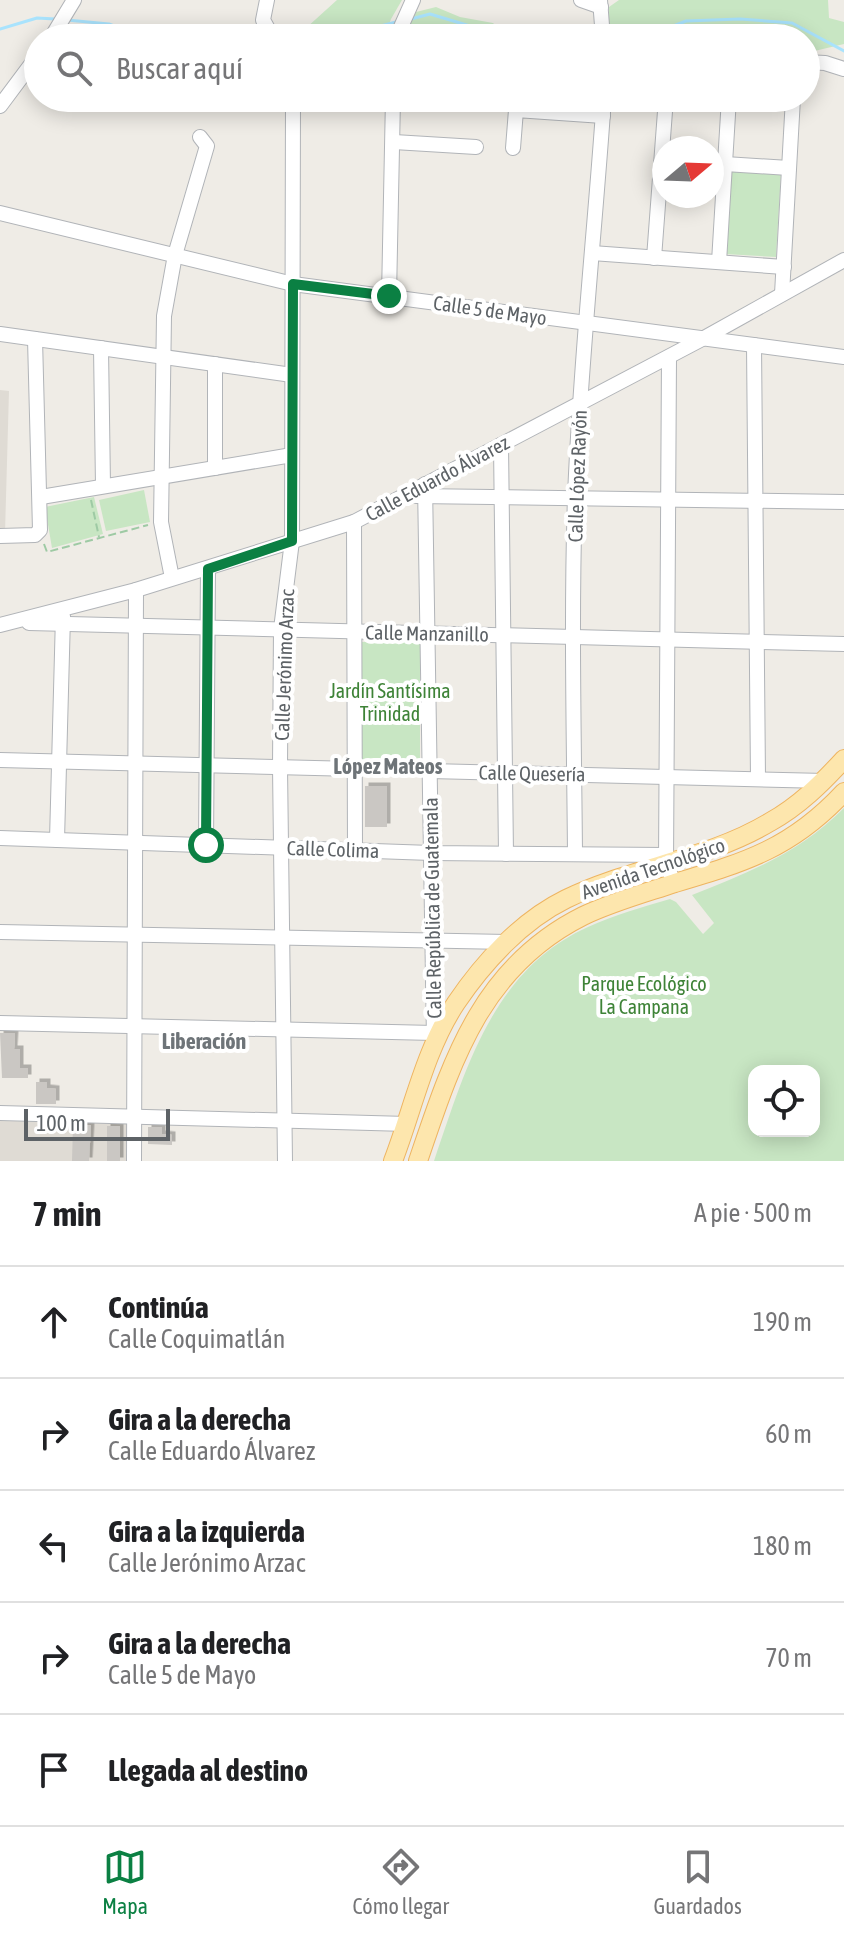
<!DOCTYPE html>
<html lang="es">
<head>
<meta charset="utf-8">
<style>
	body { margin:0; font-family:"Asap Condensed",sans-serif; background:#f6f6f6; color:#202124 }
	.controls { position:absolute; right:24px; bottom:24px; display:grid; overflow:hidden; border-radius:16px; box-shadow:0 4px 20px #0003 }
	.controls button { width:72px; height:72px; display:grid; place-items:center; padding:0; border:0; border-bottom:2px solid #e0e0e0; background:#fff; color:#202124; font:40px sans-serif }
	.compass { position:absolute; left:652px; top:136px; width:72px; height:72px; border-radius:50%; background:#fff; box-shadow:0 4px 20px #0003; rotate:71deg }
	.scale { position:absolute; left:24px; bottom:20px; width:146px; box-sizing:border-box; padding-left:8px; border:4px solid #5d6266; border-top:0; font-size:22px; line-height:28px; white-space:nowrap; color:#5d6266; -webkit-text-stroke:6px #fff; paint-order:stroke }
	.stop { position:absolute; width:24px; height:24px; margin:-18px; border:6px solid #0b8043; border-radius:50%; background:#fff }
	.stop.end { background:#0b8043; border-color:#fff; box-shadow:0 2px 8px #0008 }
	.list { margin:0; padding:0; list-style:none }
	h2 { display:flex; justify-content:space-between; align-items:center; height:104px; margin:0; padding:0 32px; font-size:34px }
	h2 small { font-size:26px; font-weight:400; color:#757577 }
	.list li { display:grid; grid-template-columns:52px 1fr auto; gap:24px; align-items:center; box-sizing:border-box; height:112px; padding:0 32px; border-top:2px solid #e0e0e0 }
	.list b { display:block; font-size:30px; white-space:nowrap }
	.list p { margin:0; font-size:26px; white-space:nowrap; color:#757577 }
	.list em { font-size:26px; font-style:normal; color:#757577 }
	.icon { flex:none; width:44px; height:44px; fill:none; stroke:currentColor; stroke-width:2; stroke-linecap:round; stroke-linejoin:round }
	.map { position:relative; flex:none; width:844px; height:1161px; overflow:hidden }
	.search { position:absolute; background:#fff; box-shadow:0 4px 20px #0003; left:24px; right:24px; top:24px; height:88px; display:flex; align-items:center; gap:20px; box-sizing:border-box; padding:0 28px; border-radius:44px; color:#757577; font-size:30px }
	.sheet { height:664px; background:#fff }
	nav { display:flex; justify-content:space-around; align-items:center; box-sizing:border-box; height:112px; border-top:2px solid #e0e0e0; background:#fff; font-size:22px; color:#757577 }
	nav a { display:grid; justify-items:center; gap:4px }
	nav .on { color:#0b8043 }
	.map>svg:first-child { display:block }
	.education { fill:#dfdbd4 }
	.green { fill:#c8e6c3; fill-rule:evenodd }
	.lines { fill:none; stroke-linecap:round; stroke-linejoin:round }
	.stream { stroke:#a9e3fd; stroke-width:3 }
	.building { fill:#cac7c3; filter:url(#shadow) }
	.minor-casing { stroke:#b1b4b8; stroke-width:16 }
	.major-casing { stroke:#eeb460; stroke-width:20 }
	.path { stroke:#9ecaa4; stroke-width:2; stroke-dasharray:8 4; stroke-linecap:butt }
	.minor { stroke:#fff; stroke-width:14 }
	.major { stroke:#fde6ad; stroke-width:18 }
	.route { stroke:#0b8043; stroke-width:10 }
	.labels { text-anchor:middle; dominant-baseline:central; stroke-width:8; stroke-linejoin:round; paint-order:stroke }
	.street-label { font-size:20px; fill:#5d6266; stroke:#fff }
	.park-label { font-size:20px; fill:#3e8337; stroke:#fff }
	.neighbourhood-label { font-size:22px; font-weight:bold; fill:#6e7478; stroke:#fff }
</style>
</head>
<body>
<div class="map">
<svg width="844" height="1161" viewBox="0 0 844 1161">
	<defs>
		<filter id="shadow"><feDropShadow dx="3.5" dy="-3.5" stdDeviation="0" flood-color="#0004"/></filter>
	</defs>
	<rect width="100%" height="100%" fill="#efece6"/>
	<g class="education">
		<polygon points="0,390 9,391 5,533 0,532"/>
		<polygon points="0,1121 127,1122 127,1161 0,1161"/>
	</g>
	<g class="green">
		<polygon points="337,0 402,0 391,19 384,38 295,38"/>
		<polygon points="619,0 828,0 829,18 844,22 844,44 806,53 806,38 608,38 609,7"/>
		<polygon points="436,7 460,17 493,23 508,38 402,36 410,11 416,12"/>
		<polygon points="730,170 781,173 776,257 725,254"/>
		<polygon points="144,490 150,522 106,531 99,500"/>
		<polygon points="94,497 103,534 52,548 45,507"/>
		<rect x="360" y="642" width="60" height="120"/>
		<path d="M844 808V1161H434C465 1071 492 970 588 927 614 915 643 907 670 899L676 902 703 934 714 923 692 895C750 872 799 853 844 808ZM754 1071H814V1131H754Z"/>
	</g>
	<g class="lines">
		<g class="stream">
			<polyline points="411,19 430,14 470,26 494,38"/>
			<polyline points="67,20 109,24 144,38"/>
			<polyline points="0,29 37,18 55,19"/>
			<polyline points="334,38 396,22"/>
			<polyline points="643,38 686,21 740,19 792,23 844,51"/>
		</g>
	</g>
	<g class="building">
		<rect x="365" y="786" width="22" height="41"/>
		<polygon points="0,1033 15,1033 14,1049 20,1049 20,1068 28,1068 28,1078 2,1078"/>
		<polygon points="36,1082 47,1082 47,1088 56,1089 56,1104 36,1104"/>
		<polygon points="73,1125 91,1125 89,1161 72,1161"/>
		<rect x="107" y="1126" width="13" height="35"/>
		<polygon points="148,1127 162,1127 162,1134 172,1135 172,1145 148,1144"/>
	</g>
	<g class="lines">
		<defs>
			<g id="minor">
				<polyline points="267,0 263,20 273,38"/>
				<polyline points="581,0 601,7"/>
				<polyline points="600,0 603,38"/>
				<polyline points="51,38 74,0"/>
				<polyline points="396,38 413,0"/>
				<polyline points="806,62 825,63 844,69"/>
				<polyline points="0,106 38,55"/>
				<polyline points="394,142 476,147"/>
				<polyline points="513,148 516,110 603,116"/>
				<polyline points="725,164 789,168"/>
				<polyline points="0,213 293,284 844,357"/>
				<polyline points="592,253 784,267"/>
				<polyline points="654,258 666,98"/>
				<polyline points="719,262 729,98"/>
				<polyline points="782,294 793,98"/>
				<polyline points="389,296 393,98"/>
				<polyline points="0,334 292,375"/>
				<polyline points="754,345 758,779"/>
				<polyline points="101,348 103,486"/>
				<polyline points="669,357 666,864 675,884"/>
				<polyline points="501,445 506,854"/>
				<polyline points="215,468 215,364"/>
				<polyline points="425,484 434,1040"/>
				<polyline points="416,496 844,502"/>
				<polyline points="41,497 292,455"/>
				<polyline points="354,522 355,850"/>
				<polyline points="0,536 35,535 40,530 35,339"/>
				<polyline points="172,578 161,522 164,316 175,255 207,146 200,137"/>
				<polyline points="29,623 844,644"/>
				<polyline points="0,625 136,590 354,522 704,338 844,260"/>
				<polyline points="0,760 355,769"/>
				<polyline points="430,771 825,781"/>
				<polyline points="0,838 431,853 666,855"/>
				<polyline points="57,840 63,616"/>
				<polyline points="206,845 208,569"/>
				<path d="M575 854C574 735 571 616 575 497 580 364 595 231 604 98"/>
				<polyline points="0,932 507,942"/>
				<polyline points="0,1023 434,1033"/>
				<polyline points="0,1113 407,1124"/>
				<polyline points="134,1161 136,590"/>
				<polyline points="285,1161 280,767 281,629 292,541 293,98"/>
			</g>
			<g id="major">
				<path d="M393 1161C413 1109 425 1050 456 1003 483 963 521 921 566 899 631 867 707 860 770 822 799 806 822 783 844 759"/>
				<path d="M418 1161C452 1061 481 967 583 916 612 902 645 893 675 883 746 862 792 848 844 792"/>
			</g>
		</defs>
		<use href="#minor" class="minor-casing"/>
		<use href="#major" class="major-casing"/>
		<g class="path">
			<polyline points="91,500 99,537"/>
			<polyline points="44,544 47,552 148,525"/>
			<polyline points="368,769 418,770"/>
		</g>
		<use href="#minor" class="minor"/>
		<use href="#major" class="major"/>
	</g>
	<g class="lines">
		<polyline class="route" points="206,845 208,569 292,541 293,284 389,296"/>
	</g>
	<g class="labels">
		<g class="street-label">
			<text transform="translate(490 310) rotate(8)">Calle 5 de Mayo</text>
			<text transform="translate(577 476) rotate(-88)">Calle López Rayón</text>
			<text transform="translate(437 478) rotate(-28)">Calle Eduardo Álvarez</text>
			<text transform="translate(427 633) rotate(1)">Calle Manzanillo</text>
			<text transform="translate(284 665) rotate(-88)">Calle Jerónimo Arzac</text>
			<text transform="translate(532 773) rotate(1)">Calle Quesería</text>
			<text transform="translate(333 849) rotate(2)">Calle Colima</text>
			<text transform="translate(653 868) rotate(-19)">Avenida Tecnológico</text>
			<text transform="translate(432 908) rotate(-91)">Calle República de Guatemala</text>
		</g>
		<g class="park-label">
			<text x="390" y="690">Jardín Santísima<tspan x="390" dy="23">Trinidad</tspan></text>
			<text x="644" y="983">Parque Ecológico<tspan x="644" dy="23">La Campana</tspan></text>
		</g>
		<g class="neighbourhood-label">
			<text x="388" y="766">López Mateos</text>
			<text x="204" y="1041">Liberación</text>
		</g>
	</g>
</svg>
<div class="controls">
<button><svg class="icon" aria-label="locate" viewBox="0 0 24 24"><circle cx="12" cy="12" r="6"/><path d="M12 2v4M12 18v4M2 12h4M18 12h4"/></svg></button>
</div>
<svg class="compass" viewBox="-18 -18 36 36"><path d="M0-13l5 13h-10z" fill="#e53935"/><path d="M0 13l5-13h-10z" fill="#757577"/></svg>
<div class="scale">100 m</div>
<div class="stop" style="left:206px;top:845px"></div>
<div class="stop end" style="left:389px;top:296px"></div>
<div class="search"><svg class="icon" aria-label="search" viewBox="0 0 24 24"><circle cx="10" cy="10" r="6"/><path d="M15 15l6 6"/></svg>Buscar aquí</div>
</div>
<section class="sheet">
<h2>7 min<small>A pie · 500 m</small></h2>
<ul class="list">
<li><svg class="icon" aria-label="ahead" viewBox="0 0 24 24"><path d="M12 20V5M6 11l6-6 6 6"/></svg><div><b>Continúa</b><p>Calle Coquimatlán</p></div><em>190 m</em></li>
<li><svg class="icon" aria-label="right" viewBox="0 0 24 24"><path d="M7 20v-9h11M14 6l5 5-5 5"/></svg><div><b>Gira a la derecha</b><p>Calle Eduardo Álvarez</p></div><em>60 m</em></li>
<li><svg class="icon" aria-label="left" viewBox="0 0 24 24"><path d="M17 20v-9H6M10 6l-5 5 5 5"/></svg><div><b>Gira a la izquierda</b><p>Calle Jerónimo Arzac</p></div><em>180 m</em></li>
<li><svg class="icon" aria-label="right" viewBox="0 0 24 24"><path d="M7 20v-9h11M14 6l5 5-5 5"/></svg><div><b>Gira a la derecha</b><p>Calle 5 de Mayo</p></div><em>70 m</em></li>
<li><svg class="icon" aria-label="arrive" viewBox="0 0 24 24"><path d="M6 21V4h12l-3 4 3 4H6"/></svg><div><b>Llegada al destino</b></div></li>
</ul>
</section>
<nav>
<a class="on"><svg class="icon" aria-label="map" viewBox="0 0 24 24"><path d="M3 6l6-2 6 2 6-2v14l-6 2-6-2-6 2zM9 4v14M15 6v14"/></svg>Mapa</a>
<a><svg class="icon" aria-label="directions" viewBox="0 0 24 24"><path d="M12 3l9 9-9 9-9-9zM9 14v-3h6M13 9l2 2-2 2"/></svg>Cómo llegar</a>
<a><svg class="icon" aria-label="saved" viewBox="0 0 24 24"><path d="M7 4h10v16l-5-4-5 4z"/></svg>Guardados</a>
</nav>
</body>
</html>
